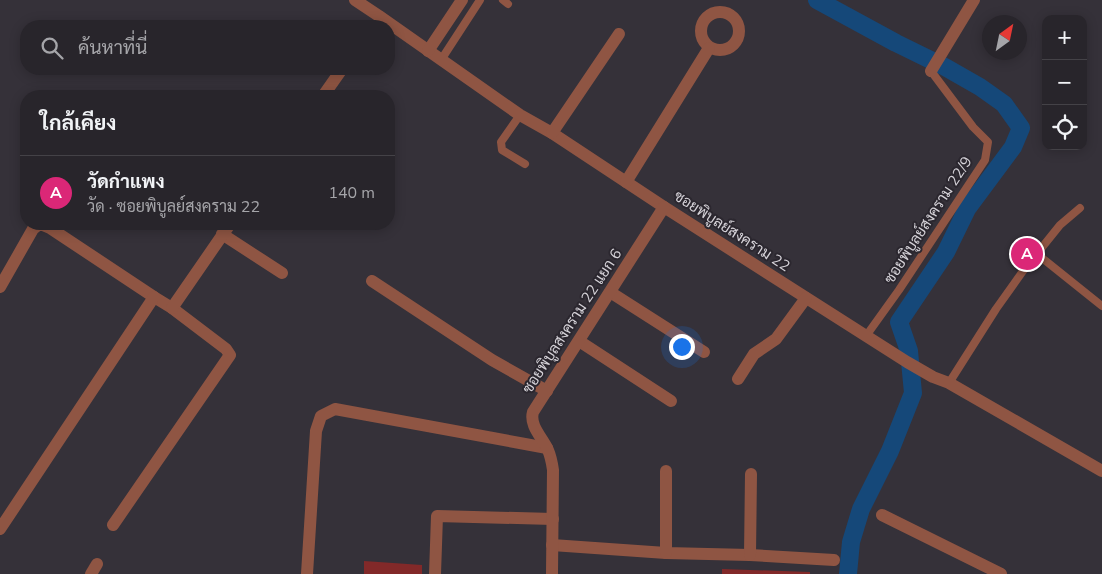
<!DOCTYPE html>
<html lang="th">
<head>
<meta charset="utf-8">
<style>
	body { margin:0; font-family:"Nunito Sans",Sarabun,sans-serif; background:#343137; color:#f1f3f6 }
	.controls { position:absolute; right:15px; top:15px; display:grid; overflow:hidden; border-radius:10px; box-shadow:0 2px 12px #0003 }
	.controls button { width:45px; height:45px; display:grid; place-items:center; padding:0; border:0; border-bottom:1px solid #444247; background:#28252b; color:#f1f3f6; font:25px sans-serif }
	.compass { position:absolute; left:982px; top:15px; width:45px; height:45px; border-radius:50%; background:#28252b; box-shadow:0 2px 12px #0003; rotate:33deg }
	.you { position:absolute; left:681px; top:346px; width:18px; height:18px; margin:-12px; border:4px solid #fff; border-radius:50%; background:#1a73e8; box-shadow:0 0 0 8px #1a73e833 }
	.badge { display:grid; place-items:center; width:32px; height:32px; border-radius:50%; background:#db2777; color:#fff; font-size:16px; font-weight:700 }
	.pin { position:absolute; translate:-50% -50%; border:2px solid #fff; box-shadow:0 1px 5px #0006 }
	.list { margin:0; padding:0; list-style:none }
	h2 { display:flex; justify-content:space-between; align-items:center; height:65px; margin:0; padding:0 20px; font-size:21px }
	h2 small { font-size:16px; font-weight:400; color:#a5a5a9 }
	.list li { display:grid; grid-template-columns:32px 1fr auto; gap:15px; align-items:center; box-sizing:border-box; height:75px; padding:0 20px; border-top:1px solid #444247 }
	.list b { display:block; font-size:19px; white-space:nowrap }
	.list p { margin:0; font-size:16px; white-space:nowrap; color:#a5a5a9 }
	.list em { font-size:16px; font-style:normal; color:#a5a5a9 }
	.icon { flex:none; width:28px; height:28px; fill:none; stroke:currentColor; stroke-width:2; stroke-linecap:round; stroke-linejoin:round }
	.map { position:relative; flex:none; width:1102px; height:574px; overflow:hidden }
	.search { position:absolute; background:#28252b; box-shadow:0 2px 12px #0003; left:20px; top:20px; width:375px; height:55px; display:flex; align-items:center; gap:12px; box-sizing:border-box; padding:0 18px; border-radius:20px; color:#a5a5a9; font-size:19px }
	.panel { position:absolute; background:#28252b; box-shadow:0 2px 12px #0003; left:20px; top:90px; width:375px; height:140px; border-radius:20px }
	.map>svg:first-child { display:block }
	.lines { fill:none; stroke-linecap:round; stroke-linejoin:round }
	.canal { stroke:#154879; stroke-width:18 }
	.building { fill:#822929 }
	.lane { stroke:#8f5543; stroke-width:8 }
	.street { stroke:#8f5543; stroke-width:12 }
	.labels { text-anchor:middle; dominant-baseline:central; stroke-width:4; stroke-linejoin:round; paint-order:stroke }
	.street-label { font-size:15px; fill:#d5d2d8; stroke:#2b272f }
</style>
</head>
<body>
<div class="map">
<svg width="1102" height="574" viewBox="0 0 1102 574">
	<rect width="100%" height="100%" fill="#353139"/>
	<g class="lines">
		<polyline class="canal" points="817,0 896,43 945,67 980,87 1004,104 1021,128 1013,147 967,209 946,252 899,322 909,351 913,393 890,451 861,509 851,542 848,574"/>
	</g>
	<g class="building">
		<polygon points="364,561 422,565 422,574 364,574"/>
		<polygon points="722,569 810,572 810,574 722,574"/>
	</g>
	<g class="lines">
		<g class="lane">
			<polyline points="503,0 508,4"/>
			<polyline points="441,60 480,0"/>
			<polyline points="520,115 501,142 502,150 525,164"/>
			<polyline points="1037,254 1102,306"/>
			<polyline points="866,336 899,290 985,160 988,142 973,127 931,71"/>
			<polyline points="949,383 996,309 1023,271 1060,225 1080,208"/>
		</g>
		<g class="street">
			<polyline points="355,0 379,16 520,115 552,133 664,207 907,362 933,377 949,383 1102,471"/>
			<circle cx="720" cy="31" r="19"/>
			<polyline points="428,51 462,0"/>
			<polyline points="931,71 974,0"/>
			<polyline points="323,96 342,69"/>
			<polyline points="552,133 619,34"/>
			<polyline points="626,182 709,48"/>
			<polyline points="222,234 282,273"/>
			<polyline points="372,281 492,360 547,391"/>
			<polyline points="0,287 33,229 38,225 43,225 50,228 154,297 172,308 226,349 230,355 113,525"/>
			<polyline points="610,292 704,352"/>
			<polyline points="172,308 230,224"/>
			<polyline points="579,341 671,401"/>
			<polyline points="738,379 754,354 776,339 806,298"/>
			<polyline points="882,515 1001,574"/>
			<polyline points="0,529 154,297"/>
			<polyline points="552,545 666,553 750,555 834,560"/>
			<polyline points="666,553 666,471"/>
			<polyline points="750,555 751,474"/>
			<polyline points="91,574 97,564"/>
			<polyline points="307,574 316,431 321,416 335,409 547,448"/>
			<polyline points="435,574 437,516 553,519"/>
			<path d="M552 574 553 470C552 463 551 457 548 450 543 438 529 426 533 412L664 207"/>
		</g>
	</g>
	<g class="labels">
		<g class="street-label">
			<text transform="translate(928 220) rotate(-57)">ซอยพิบูลย์สงคราม 22/9</text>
			<text transform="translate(732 231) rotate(33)">ซอยพิบูลย์สงคราม 22</text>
			<text transform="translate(572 321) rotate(-57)">ซอยพิบูลสงคราม 22 แยก 6</text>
		</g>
	</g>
</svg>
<div class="controls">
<button>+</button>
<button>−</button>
<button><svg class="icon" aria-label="locate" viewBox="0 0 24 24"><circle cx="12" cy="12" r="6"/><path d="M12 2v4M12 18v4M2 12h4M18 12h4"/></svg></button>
</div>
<svg class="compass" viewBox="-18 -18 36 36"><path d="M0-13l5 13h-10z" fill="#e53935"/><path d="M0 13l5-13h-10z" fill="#a5a5a9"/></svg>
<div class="you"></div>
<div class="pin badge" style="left:1027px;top:254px">A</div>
<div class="search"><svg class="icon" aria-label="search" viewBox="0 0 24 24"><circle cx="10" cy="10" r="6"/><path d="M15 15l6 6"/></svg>ค้นหาที่นี่</div>
<section class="panel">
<h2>ใกล้เคียง<small></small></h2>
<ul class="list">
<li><span class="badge">A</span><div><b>วัดกำแพง</b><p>วัด · ซอยพิบูลย์สงคราม 22</p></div><em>140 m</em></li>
</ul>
</section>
</div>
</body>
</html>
